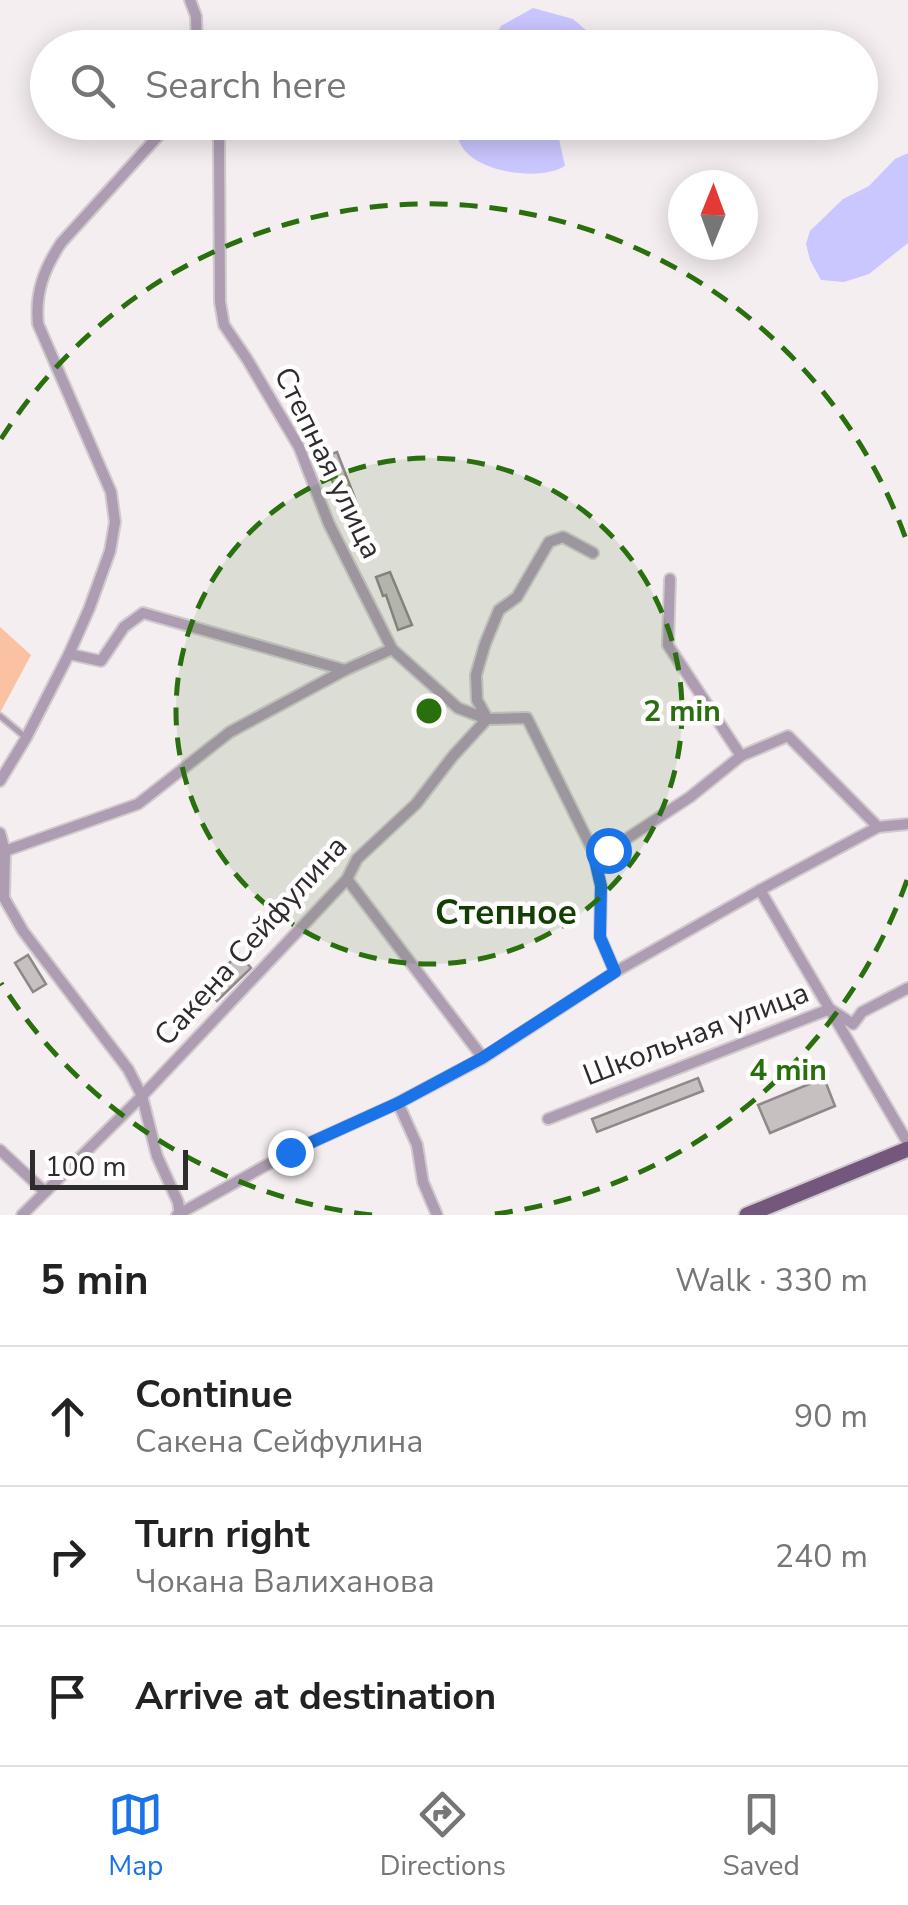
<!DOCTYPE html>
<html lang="en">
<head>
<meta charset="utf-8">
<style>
	body { margin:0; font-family:"Nunito Sans",sans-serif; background:#f2f2f2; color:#222 }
	.compass { position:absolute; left:668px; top:170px; width:90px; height:90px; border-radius:50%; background:#fff; box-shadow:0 5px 25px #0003; rotate:1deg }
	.scale { position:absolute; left:30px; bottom:25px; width:158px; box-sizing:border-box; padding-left:10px; border:5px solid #2d2b2c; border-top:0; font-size:28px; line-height:35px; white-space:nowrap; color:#2d2b2c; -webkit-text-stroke:8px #fffdfe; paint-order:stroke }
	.stop { position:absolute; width:30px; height:30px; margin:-22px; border:8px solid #1a73e8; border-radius:50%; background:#fff }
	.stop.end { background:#1a73e8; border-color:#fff; box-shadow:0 2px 10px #0008 }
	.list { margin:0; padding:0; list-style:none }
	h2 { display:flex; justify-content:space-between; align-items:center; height:130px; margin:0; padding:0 40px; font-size:42px }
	h2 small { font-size:32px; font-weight:400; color:#767676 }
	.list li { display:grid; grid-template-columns:65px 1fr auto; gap:30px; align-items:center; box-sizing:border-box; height:140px; padding:0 40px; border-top:2px solid #e0e0e0 }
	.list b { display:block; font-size:38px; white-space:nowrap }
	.list p { margin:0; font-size:32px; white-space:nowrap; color:#767676 }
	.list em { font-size:32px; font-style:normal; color:#767676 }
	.icon { flex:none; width:55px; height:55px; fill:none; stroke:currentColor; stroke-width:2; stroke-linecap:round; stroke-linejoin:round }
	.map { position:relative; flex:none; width:908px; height:1215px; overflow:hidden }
	.search { position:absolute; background:#fff; box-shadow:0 5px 25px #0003; left:30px; right:30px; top:30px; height:110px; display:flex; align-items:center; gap:25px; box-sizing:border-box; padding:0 35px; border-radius:55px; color:#767676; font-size:38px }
	.sheet { height:550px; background:#fff }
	nav { display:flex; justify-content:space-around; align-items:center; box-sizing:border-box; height:140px; border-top:2px solid #e0e0e0; background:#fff; font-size:28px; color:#767676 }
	nav a { display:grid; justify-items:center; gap:5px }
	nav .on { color:#1a73e8 }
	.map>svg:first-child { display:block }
	.green { fill:#fbc1a3 }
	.water { fill:#cac6ff }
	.building { fill:#c7c0c0; stroke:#8f8888; stroke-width:2.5 }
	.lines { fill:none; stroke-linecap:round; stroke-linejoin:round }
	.service-casing { stroke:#d1cbce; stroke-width:9 }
	.minor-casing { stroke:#d1cbce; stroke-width:14 }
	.primary-casing { stroke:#d1cbce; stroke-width:19 }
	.service { stroke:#ad9cb2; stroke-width:5 }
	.minor { stroke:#ad9cb2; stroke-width:10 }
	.primary { stroke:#74577c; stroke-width:15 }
	.route { stroke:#1a73e8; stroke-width:12 }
	.ring { fill:none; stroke:#296f0d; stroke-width:5; stroke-dasharray:18 12 }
	.labels { text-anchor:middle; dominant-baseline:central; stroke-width:9; stroke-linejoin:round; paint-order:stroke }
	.street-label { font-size:30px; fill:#2d2b2c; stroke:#fffdfe }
	.quarter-label { font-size:35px; font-weight:bold; fill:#123f01; stroke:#fffdfe }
	.centre { fill:#296f0d; stroke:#fffdfe; stroke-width:5 }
	.ring-label { font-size:30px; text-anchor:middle; font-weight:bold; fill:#296f0d; stroke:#fffdfe; stroke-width:9; stroke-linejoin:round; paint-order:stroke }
</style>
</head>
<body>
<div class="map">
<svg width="908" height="1215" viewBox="0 0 908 1215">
	<rect width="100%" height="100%" fill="#f5eef1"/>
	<polygon class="green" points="0,627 31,655 0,713"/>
	<g class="water">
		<polygon points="533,8 573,19 606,47 480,47 493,39 501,26"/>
		<path d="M452 123V122L573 123 559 139 565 166C541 181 485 173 466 152 459 145 456 132 452 123Z"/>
		<polygon points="908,153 908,243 869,274 844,282 821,280 810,260 806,244 810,231 843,199 869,186 895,159"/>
	</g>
	<g class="building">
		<polygon points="337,452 358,506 344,511 323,457"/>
		<polygon points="390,572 412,625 398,630 386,595 383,596 376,577"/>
		<polygon points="239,954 251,968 217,1001 204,986"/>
		<polygon points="28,955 46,984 33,992 15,963"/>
		<polygon points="698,1078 703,1091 597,1132 592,1119"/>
		<polygon points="824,1078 835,1106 770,1133 758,1105"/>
	</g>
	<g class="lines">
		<defs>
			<polyline id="service" points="0,716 24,736"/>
			<g id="minor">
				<polyline points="190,0 196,16 197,48"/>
				<polyline points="211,122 219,140 220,302 224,325 247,359 299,447 329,524 392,649 458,708 487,719"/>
				<polyline points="670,579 668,645 741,756"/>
				<polyline points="69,654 101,661 124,627 143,613 345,670 392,649"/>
				<polyline points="487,718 477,700 476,675 485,644 499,610 517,597 549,542 563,537 593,553"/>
				<path d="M0 781 26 738 69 654 89 609 110 551 115 522 111 492 38 324C35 292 44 269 61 243L159 135 175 122"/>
				<polyline points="0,833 5,851 4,898 23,931 128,1069 142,1096 157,1156 178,1202 180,1215"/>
				<polyline points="5,851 138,804 230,732 345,670"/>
				<polyline points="593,851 608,851 690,797 741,756 788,736 878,827"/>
				<polyline points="347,879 483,1058"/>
				<polyline points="760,890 908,1143"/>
				<polyline points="398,1103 417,1145 423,1182 437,1215"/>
				<polyline points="548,1119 830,1009 853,1024 862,1012 908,988"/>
				<polyline points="0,1150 45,1192"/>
				<polyline points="22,1215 142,1096 347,879 357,859 416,804 453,756 487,719 527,718 593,851 601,886 600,937 615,972"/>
				<polyline points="177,1215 290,1152 398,1103 483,1058 615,972 760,890 878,827 908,824"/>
			</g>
			<polyline id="primary" points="747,1215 908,1149"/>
		</defs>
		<use href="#service" class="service-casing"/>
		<use href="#minor" class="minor-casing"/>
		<use href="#primary" class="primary-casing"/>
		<use href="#service" class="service"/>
		<use href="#minor" class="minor"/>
		<use href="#primary" class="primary"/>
	</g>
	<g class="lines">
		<polyline class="route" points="290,1152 398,1103 482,1058 615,972 600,937 601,886 593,852 608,850"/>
	</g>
	<circle cx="429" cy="711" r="253" fill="#296f0d" fill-opacity=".12"/>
	<g class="ring">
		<circle cx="429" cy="711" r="253"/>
		<path d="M907 880A507 507 0 0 1 486 1215M372 1215A507 507 0 0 1 1 983M1 439A507 507 0 0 1 907 542"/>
	</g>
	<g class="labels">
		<g class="street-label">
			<text transform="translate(328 463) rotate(64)">Степная улица</text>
			<text transform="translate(251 941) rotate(-48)">Сакена Сейфулина</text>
			<text transform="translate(696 1034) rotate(-21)">Школьная улица</text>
		</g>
		<g class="quarter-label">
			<text x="506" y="912">Степное</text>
		</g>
	</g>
	<circle cx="429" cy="711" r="15" class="centre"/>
	<g class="ring-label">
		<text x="682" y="721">2 min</text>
		<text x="788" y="1080">4 min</text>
	</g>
</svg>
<svg class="compass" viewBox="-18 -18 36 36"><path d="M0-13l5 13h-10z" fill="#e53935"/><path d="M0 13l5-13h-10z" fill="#767676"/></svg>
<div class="scale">100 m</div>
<div class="stop" style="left:608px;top:850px"></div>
<div class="stop end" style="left:290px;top:1152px"></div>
<div class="search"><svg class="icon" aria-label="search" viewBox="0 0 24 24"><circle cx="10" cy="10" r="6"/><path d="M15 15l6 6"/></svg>Search here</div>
</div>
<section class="sheet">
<h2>5 min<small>Walk · 330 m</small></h2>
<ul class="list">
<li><svg class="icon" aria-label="ahead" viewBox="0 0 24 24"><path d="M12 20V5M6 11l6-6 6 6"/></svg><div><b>Continue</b><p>Сакена Сейфулина</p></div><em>90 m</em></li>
<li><svg class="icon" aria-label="right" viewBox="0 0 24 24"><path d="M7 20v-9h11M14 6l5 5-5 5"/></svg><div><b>Turn right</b><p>Чокана Валиханова</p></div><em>240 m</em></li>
<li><svg class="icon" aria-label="arrive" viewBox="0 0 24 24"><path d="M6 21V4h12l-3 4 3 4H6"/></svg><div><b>Arrive at destination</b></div></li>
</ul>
</section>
<nav>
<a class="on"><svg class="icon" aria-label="map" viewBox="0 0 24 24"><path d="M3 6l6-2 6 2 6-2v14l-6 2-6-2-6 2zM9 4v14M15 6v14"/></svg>Map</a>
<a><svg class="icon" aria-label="directions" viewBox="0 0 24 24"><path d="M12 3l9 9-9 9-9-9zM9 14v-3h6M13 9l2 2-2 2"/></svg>Directions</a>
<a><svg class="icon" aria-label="saved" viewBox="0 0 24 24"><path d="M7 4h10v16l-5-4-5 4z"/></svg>Saved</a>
</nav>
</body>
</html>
